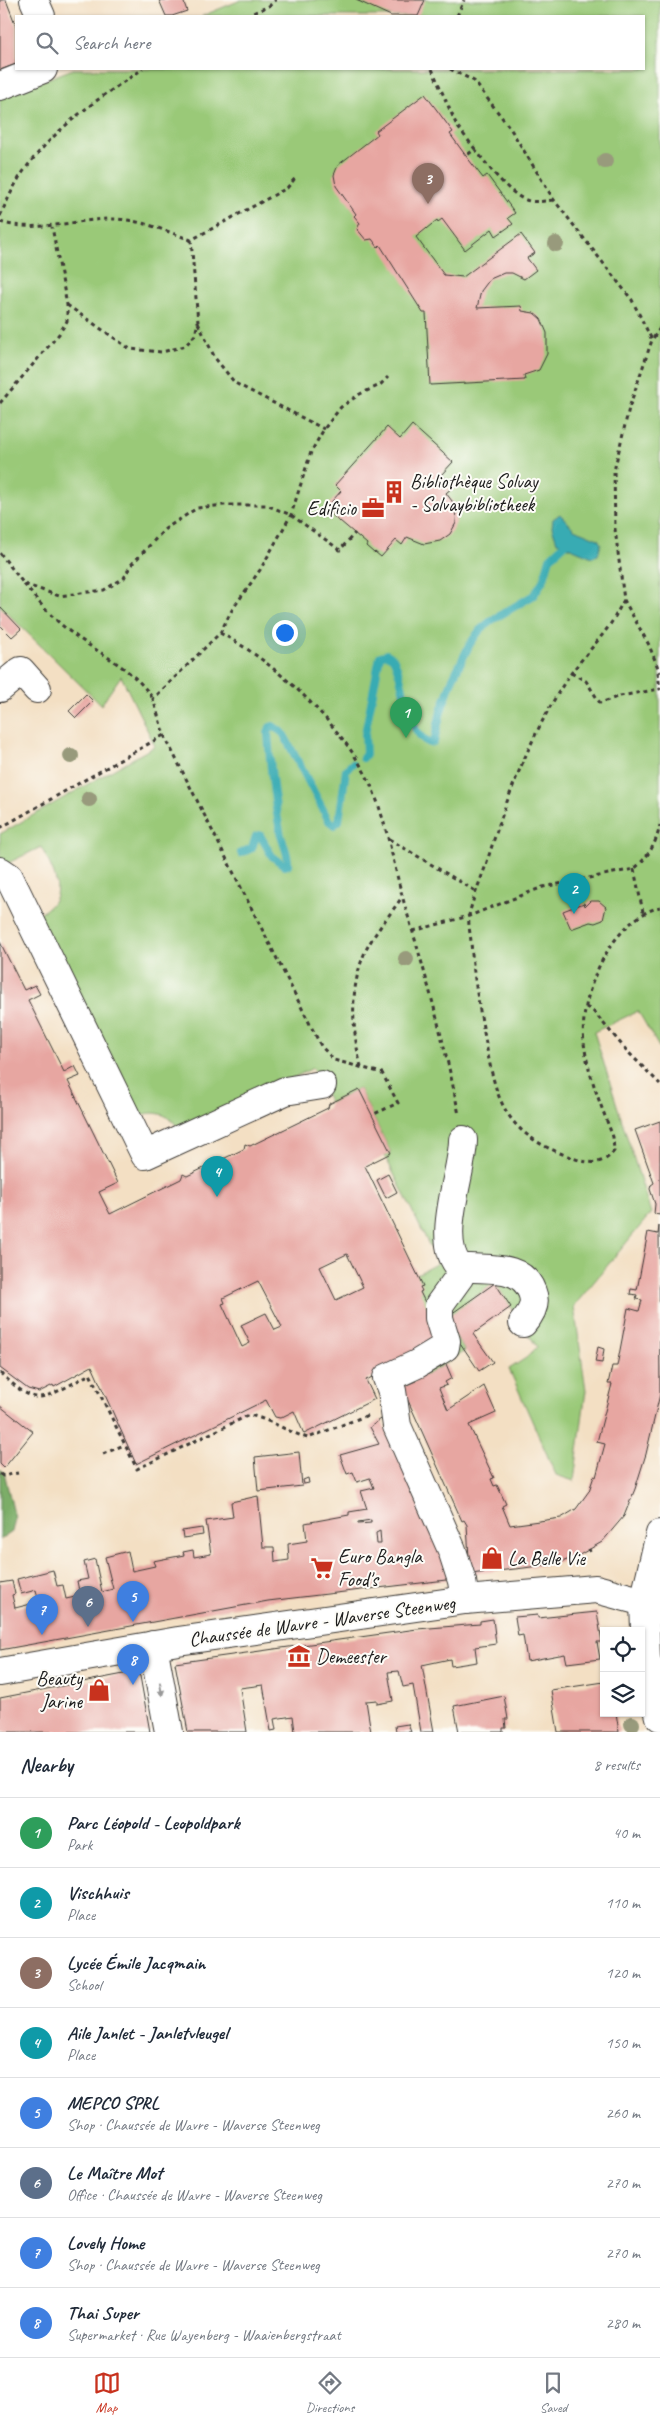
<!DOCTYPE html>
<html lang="en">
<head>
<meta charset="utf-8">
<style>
	body { margin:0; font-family:Caveat,sans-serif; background:#f2f2f3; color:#1f2937 }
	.controls { position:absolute; right:15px; bottom:15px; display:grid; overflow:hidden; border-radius:0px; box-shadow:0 1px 4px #0004 }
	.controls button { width:45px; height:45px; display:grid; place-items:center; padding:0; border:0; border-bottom:1px solid #e0e1e3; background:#fff; color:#1f2937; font:25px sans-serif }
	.you { position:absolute; left:284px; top:632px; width:18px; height:18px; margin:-12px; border:4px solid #fff; border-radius:50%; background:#1a73e8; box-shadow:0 0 0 8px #1a73e833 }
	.badge { display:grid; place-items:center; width:32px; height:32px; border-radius:50%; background:#c8321e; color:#fff; font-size:16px; font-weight:700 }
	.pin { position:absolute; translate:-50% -41px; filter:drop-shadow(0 1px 2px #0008) }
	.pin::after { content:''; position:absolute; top:26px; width:18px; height:15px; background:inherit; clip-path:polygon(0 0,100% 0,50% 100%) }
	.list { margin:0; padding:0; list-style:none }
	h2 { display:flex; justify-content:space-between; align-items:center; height:65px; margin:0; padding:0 20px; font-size:21px }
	h2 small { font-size:16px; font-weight:400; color:#747a83 }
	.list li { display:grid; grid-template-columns:32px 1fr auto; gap:15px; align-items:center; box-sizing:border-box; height:70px; padding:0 20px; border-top:1px solid #e0e1e3 }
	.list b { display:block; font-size:19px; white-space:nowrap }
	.list p { margin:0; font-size:16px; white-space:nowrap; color:#747a83 }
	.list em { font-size:16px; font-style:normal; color:#747a83 }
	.icon { flex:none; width:28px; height:28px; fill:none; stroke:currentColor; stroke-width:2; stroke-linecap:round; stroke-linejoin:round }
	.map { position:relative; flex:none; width:660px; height:1732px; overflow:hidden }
	.search { position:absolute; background:#fff; box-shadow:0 1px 4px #0004; left:15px; right:15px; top:15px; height:55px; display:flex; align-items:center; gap:12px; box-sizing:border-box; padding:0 18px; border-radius:0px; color:#747a83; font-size:19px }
	.sheet { height:625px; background:#fff }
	nav { display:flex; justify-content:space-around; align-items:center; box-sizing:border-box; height:70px; border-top:1px solid #e0e1e3; background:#fff; font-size:14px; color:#747a83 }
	nav a { display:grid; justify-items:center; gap:2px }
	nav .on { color:#c8321e }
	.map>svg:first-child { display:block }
	.green { fill:#9ac978; stroke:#5b724a }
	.forest { fill:#7bad68; stroke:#4c6442 }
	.water { fill:#39abb3; stroke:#2a6468 }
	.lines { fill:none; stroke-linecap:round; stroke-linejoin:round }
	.stream { stroke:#39abb3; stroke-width:8 }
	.building { fill:#e7a6a1; fill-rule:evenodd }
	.minor-casing { stroke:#3c3935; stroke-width:30 }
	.path { stroke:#3c3935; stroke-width:3; stroke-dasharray:4 4; stroke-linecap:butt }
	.minor { stroke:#fff; stroke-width:28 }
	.tree { fill:#989a7c }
	.oneway { fill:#999 }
	.labels { text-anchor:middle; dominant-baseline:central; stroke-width:4; stroke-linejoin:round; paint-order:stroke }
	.poi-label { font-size:20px; fill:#1c1c1c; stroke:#fdfcf7; text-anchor:start }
	.street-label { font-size:20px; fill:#1c1c1c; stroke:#fdfcf7 }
</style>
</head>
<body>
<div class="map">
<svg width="660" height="1732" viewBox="0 0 660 1732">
	<rect width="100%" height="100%" fill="#fdfcf7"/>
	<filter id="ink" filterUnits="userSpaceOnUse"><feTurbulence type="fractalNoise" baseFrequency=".02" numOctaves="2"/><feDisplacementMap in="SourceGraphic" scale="10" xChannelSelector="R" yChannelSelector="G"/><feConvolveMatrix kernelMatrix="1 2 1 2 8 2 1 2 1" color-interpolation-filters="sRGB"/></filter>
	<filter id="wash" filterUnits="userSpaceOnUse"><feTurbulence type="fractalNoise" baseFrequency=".0096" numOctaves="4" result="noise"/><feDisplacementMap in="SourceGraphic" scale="20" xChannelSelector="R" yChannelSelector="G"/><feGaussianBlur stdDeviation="1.12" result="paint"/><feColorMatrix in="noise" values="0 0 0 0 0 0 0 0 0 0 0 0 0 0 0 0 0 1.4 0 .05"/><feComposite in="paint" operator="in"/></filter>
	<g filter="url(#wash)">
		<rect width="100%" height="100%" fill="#f3dfc3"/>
		<path class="green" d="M241 0H660V1049L638 1011 594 1032 651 1213 574 1306 586 1390 574 1481 556 1475 509 1369 526 1358 537 1347 495 1283 444 1319 465 1351 425 1376 422 1369 420 1287 417 1274 438 1263 385 1156 391 1153 359 1089 330 1103 313 1068 181 1133C171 1113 155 1109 135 1117L36 915C71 899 54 872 41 847L4 865 0 863V834L155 746 121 676 101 705 0 606V97L73 69H644V16H202Z"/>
		<polygon class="forest" points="0,1469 4,1472 15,1518 12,1532 0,1540"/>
		<polygon class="water" points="560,514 574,529 598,539 601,544 598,555 592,557 557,542 552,527 553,519"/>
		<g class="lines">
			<g class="stream">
				<path d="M363 758 366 754 365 734 380 656 387 654 393 658C406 681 404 730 429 743L434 742 441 711 453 678 470 644 480 630 492 620 534 595 544 579 550 558 564 545"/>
				<path d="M241 853 252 848 256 836 260 835 272 856 285 866 288 865C289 853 282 843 280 831 274 799 270 766 268 733L270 727 273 726 283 733 329 821 334 825 339 821 346 770 352 764"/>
			</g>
		</g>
		<g id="blocks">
			<g class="building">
				<polygon points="0,0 6,0 16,26 16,64 0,70"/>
				<polygon points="159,0 183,0 187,11 172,16 166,16"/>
				<polygon points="356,0 425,0 418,16 391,16"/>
				<polygon points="425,94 453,132 450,134 466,156 483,178 487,175 515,213 508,218 513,224 496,236 492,229 465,250 442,219 438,222 437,220 416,237 444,275 463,277 521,234 535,253 527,258 536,270 524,279 512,273 504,273 490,279 481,291 477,308 521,306 522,311 534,313 541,319 547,333 547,354 539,370 524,375 525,380 430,385 426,313 423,313 380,245 378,247 372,239 366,240 357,229 360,223 354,216 356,214 336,186 334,175 338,165 378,134 376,131"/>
				<polygon points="412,425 453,462 441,475 453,487 446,493 455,505 456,523 450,534 440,541 424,544 407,537 402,545 396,540 381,557 375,552 374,553 366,546 367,544 340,521 339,522 326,508 341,491 335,485 387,427 400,439"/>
				<polygon points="0,607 21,629 12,637 0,625"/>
				<polygon points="86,694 93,701 76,718 69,711"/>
				<polygon points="590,901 599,901 606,907 603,920 595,923 590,922 571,929 563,911 584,903 585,906"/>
				<path d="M0 942 24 990 35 985 40 994 28 1000 64 1072 75 1066 80 1076 68 1081 118 1183 99 1192 110 1214 181 1179 183 1174 187 1176 244 1149 245 1144 250 1146 328 1108 329 1104 359 1089 391 1153 365 1166 423 1286 420 1287 422 1291 420 1292 445 1343 366 1380 375 1399 304 1434 294 1411 280 1418 275 1417 266 1400 136 1464 92 1366 54 1387 53 1385 39 1392 28 1389 0 1368ZM347 1254 363 1287 336 1300 320 1267ZM258 1281 282 1327 275 1330 266 1313 241 1325 250 1343 242 1347 222 1304 225 1303 223 1298Z"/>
				<polygon points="660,1121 660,1215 654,1214 655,1204 650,1189 651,1185 654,1183 635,1130"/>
				<polygon points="388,1174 397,1192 386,1198 377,1180"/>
				<polygon points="659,1226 660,1394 646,1454 635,1489 624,1516 602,1542 576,1557 558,1563 524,1568 470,1574 467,1525 464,1520 462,1521 402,1387 416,1381 412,1373 422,1369 425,1376 446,1364 452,1378 445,1382 447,1385 439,1388 448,1410 484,1386 496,1413 469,1425 494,1478 491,1479 494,1486 497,1485 506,1504 502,1506 510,1525 561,1518 576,1509 589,1491 594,1476 596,1477 605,1444 597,1442 612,1384 608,1384 612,1366 617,1366 628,1308 639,1311 642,1300 636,1299 637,1295 630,1294 631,1289 637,1290 648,1232 658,1234"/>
				<polygon points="495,1283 511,1307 473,1334 493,1362 479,1371 444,1319"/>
				<polygon points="598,1347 604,1349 602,1363 595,1362"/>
				<polygon points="0,1406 33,1432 4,1468 0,1464"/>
				<path d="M381 1419 450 1573 446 1580 268 1601 0 1650V1583L12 1581 15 1594 12 1595 15 1608 39 1602 36 1590 21 1594 17 1579 53 1570 57 1586 63 1585 66 1599 80 1596 77 1581 88 1579 84 1562 95 1559 102 1592 113 1589 105 1557 128 1551 132 1571 155 1566 153 1561 184 1555 183 1552 193 1550 194 1557 211 1554 206 1521 233 1517 231 1502 258 1496 263 1547H274L275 1562 289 1560 288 1544 307 1541 305 1523 349 1515V1512L367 1509 361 1491 374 1488 370 1478 357 1482 353 1472 347 1474 340 1455 379 1444 370 1427ZM371 1520V1523L358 1524V1522ZM380 1531 381 1544H377L376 1533Z"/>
				<polygon points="299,1452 302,1486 258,1491 255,1457"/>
				<polygon points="308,1478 309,1483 304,1484 303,1480"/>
				<polygon points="202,1528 203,1535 183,1538 182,1531"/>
				<polygon points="597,1612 602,1642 597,1642 600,1659 567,1663 565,1654 527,1661 523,1635 518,1636 515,1617 538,1615 538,1618"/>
				<polygon points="493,1619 496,1644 475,1647 477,1662 451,1666 450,1659 422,1665 434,1732 421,1732 413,1685 403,1687 399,1671 388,1672 393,1701 377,1704 377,1700 366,1701 371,1732 295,1732 293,1716 274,1719 276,1730 271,1731 263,1685 240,1688 247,1732 188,1732 175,1663 417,1629 480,1624 480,1621"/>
				<polygon points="134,1672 140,1676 150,1732 0,1732 0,1698"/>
				<polygon points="604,1682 604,1713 616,1713 619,1732 558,1732 551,1690"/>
				<polygon points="504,1696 508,1719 505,1719 506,1728 503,1728 503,1732 459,1732 454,1706"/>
				<polygon points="408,1724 411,1732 396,1732 395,1726"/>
			</g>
		</g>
	</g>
	<g filter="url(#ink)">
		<use href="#blocks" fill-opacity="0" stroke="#3c3935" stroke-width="1"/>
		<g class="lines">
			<defs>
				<g id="minor">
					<polyline points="34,0 41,16"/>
					<polyline points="0,86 43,69"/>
					<polyline points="0,688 21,671 37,689"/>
					<polyline points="0,871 9,877 145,1155 285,1091 322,1085"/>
					<path d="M463 1140C463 1172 434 1242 460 1267 485 1271 521 1262 532 1292 537 1304 531 1314 523 1323"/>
					<polyline points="460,1267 460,1276 439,1305 439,1318 446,1341 445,1347 417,1364 387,1378 392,1391 397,1426 452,1550 462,1581 465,1600"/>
					<polyline points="660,1534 644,1602 646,1658 660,1717"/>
					<polyline points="153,1645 169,1732"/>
					<polyline points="0,1672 178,1641 465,1600 596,1589 644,1602 660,1610"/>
				</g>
			</defs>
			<use href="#minor" class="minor-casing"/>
			<g class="path">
				<polyline points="246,16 269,6 276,0"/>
				<polyline points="457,16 464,0"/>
				<polyline points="432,69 457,126 475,149 466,156"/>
				<polyline points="450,69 474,81 510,128 554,200 632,300 652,340"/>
				<path d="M475 149C486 164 509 194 526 200 534 203 545 201 554 200"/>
				<path d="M0 216C6 203 12 190 19 178 50 131 97 99 143 69"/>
				<path d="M0 222C37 233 72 220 110 219 137 218 166 231 191 240L287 188 297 176"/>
				<polyline points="67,305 130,349 162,352 185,346 195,335 198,322 191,240"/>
				<polyline points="198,323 215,358 235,383 324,429"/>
				<polyline points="660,328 652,340 629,408 614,471 615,529 624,600 649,645 660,673"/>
				<polyline points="0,403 59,334 67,321 67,305 52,227"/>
				<polyline points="0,553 24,584 59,596 104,590 124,578 131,565 165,529 197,508 224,505 266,505 291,515 340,550 355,533"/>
				<path d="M24 584C39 603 54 620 73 634 101 655 133 668 153 699"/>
				<path d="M624 600C619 608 615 618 609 626 594 647 577 663 563 685 528 741 505 802 486 865 480 881 473 898 469 915 468 923 470 933 471 941 473 974 479 1006 485 1038 495 1095 502 1130 560 1153 579 1160 599 1171 614 1151L613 1137C602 1108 588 1075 584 1043 578 995 611 920 660 907"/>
				<path d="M220 633C275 661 349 731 373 790 388 828 394 868 405 906 426 975 445 1044 459 1115"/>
				<polyline points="658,672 660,690"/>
				<polyline points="571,673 586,681 600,703 620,696 660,689"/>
				<polyline points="164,735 321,1046 334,1060 382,1073 398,1103 372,1115"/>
				<polyline points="0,828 164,735 153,699 220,633 232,610 260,570 291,515 311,452 324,429 341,407 360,394 380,385 388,377"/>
				<polyline points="389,839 477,892"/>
				<polyline points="634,869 643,912"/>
				<path d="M413 931 469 916 543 887 634 869C649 856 656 844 660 825"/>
				<polyline points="586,1007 593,1011 627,1051 660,1084"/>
				<path d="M361 1067C352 1029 349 989 365 952 374 933 390 915 402 897"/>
				<path d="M0 1373C10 1381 23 1395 36 1397 49 1399 78 1380 90 1374L137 1469 249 1415C270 1419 287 1432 308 1438L368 1415"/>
				<polyline points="103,1454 124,1445"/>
				<polyline points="0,1474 3,1476 18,1473"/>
				<polyline points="589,1549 590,1552"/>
			</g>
			<use href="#minor" class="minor"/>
		</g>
		<g class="tree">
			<circle cx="605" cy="161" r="8"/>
			<circle cx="556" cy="244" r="8"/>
			<circle cx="71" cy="756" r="8"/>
			<circle cx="89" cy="799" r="8"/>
			<circle cx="406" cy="959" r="8"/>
			<circle cx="632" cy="1724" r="8"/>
		</g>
		<defs><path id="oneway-solid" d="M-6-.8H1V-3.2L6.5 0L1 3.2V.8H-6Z" transform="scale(1.25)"/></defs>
		<use class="oneway" href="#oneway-solid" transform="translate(161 1689) rotate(80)"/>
	</g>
	<defs>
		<symbol id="building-bare" viewBox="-9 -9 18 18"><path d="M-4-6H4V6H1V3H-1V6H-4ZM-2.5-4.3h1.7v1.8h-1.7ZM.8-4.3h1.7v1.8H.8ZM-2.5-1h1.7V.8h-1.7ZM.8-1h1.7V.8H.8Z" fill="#c8321e" stroke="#fdfcf7" stroke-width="2.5" paint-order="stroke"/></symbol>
		<symbol id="office-bare" viewBox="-9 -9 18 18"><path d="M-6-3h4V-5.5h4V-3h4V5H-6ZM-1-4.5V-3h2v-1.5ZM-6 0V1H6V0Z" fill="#c8321e" stroke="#fdfcf7" stroke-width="2.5" paint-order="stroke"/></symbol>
		<symbol id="shop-bare" viewBox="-9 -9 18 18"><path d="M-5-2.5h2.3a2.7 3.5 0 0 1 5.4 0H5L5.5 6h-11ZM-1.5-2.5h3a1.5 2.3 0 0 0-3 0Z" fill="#c8321e" stroke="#fdfcf7" stroke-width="2.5" paint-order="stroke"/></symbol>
		<symbol id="supermarket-bare" viewBox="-9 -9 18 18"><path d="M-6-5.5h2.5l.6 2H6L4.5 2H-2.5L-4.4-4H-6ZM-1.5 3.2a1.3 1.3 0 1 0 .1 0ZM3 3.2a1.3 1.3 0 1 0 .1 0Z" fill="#c8321e" stroke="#fdfcf7" stroke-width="2.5" paint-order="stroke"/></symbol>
		<symbol id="museum-bare" viewBox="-9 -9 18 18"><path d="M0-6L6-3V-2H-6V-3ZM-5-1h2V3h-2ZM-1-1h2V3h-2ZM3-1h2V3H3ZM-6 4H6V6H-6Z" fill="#c8321e" stroke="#fdfcf7" stroke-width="2.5" paint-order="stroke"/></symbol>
	</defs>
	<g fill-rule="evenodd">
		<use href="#building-bare" x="378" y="476" width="32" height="32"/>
		<use href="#office-bare" x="357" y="492" width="32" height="32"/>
		<use href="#shop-bare" x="476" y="1542" width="32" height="32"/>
		<use href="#supermarket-bare" x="306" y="1552" width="32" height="32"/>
		<use href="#museum-bare" x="283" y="1640" width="32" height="32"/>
		<use href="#shop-bare" x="83" y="1674" width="32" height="32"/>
	</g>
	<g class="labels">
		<g class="poi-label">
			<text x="410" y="481">Bibliothèque Solvay<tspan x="410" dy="23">- Solvaybibliotheek</tspan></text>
			<text x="356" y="508" text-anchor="end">Edificio</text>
			<text x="338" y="1556">Euro Bangla<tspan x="338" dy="23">Food's</tspan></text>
			<text x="508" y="1558">La Belle Vie</text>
			<text x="316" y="1656">Demeester</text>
			<text x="82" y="1678" text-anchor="end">Beauty<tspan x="82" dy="23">Jarine</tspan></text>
		</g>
		<g class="street-label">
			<text transform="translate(322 1621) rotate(-8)">Chaussée de Wavre - Waverse Steenweg</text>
		</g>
	</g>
</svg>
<div class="controls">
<button><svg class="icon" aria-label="locate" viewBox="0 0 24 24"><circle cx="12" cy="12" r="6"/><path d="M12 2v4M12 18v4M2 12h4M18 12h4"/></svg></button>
<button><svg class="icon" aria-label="layers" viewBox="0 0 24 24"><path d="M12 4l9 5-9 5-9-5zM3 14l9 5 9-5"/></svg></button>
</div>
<div class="you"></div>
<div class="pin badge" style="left:406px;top:738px;background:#2e9e5b">1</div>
<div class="pin badge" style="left:574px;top:914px;background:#0f9aa8">2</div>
<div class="pin badge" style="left:428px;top:204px;background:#8d6e63">3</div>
<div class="pin badge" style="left:217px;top:1197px;background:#0f9aa8">4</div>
<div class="pin badge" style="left:133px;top:1622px;background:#3f7fe0">5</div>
<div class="pin badge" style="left:88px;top:1627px;background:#5c6f8a">6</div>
<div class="pin badge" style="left:42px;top:1635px;background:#3f7fe0">7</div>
<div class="pin badge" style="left:133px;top:1685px;background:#3f7fe0">8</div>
<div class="search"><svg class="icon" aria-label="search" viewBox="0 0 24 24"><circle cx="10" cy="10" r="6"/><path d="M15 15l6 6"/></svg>Search here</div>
</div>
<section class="sheet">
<h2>Nearby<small>8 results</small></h2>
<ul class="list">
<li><span class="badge" style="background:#2e9e5b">1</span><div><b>Parc Léopold - Leopoldpark</b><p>Park</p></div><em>40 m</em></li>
<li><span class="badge" style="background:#0f9aa8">2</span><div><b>Vischhuis</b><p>Place</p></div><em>110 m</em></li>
<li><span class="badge" style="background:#8d6e63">3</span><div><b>Lycée Émile Jacqmain</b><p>School</p></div><em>120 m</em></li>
<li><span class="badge" style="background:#0f9aa8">4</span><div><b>Aile Janlet - Janletvleugel</b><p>Place</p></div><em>150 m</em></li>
<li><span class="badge" style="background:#3f7fe0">5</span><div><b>MEPCO SPRL</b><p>Shop · Chaussée de Wavre - Waverse Steenweg</p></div><em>260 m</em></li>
<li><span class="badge" style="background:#5c6f8a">6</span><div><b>Le Maître Mot</b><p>Office · Chaussée de Wavre - Waverse Steenweg</p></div><em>270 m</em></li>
<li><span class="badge" style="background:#3f7fe0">7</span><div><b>Lovely Home</b><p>Shop · Chaussée de Wavre - Waverse Steenweg</p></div><em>270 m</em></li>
<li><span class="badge" style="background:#3f7fe0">8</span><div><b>Thai Super</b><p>Supermarket · Rue Wayenberg - Waaienbergstraat</p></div><em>280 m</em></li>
</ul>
</section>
<nav>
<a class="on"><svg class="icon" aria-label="map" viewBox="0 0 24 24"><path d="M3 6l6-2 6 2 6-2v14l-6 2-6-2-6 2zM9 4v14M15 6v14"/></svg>Map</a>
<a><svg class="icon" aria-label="directions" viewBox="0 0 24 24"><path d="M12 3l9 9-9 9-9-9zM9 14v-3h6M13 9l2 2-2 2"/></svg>Directions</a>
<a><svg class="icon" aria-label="saved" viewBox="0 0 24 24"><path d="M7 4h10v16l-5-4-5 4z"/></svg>Saved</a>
</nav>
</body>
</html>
